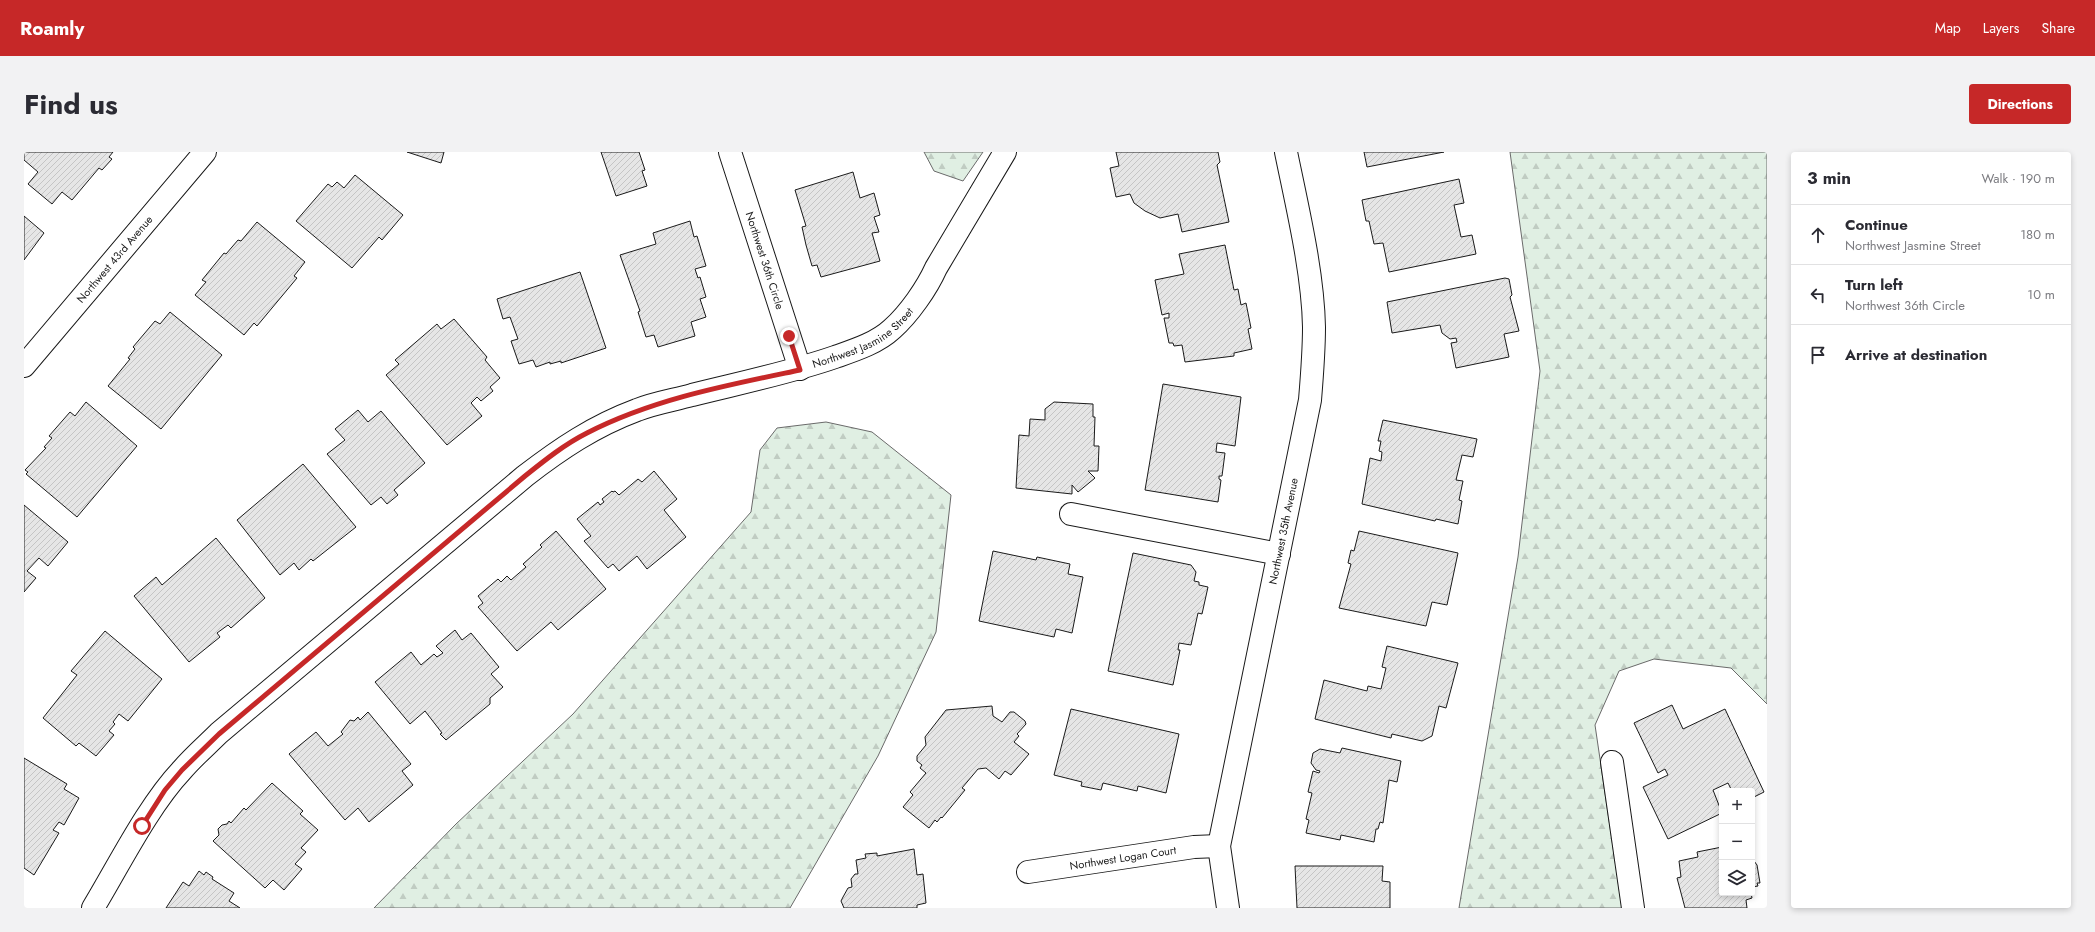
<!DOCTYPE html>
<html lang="en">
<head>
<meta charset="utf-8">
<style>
	body { margin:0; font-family:Jost,sans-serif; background:#f2f2f3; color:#2b2b33 }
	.controls { position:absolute; right:12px; bottom:12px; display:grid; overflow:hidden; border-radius:4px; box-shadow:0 2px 6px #0003 }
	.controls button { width:36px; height:36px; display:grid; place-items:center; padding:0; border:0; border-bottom:1px solid #e1e1e2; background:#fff; color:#2b2b33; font:20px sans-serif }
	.stop { position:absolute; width:12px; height:12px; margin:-9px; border:3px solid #c62828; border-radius:50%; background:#fff }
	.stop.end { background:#c62828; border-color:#fff; box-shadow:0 1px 4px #0008 }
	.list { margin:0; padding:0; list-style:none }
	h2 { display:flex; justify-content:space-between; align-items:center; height:52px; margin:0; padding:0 16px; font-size:17px }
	h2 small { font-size:13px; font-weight:400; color:#7c7c81 }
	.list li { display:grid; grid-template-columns:26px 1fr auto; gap:12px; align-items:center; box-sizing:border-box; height:60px; padding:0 16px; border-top:1px solid #e1e1e2 }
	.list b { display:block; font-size:15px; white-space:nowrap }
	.list p { margin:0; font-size:13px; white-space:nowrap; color:#7c7c81 }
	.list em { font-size:13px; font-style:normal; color:#7c7c81 }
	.icon { flex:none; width:22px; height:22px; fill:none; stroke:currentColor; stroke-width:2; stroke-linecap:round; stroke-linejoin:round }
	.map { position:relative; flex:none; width:1743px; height:756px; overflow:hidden; border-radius:4px }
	header { display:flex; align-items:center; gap:24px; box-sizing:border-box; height:56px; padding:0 20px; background:#c62828; color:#fff }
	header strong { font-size:19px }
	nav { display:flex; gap:22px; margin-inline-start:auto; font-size:14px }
	.intro { display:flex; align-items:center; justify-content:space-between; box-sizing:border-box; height:96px; padding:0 24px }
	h1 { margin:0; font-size:28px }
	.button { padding:10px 18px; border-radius:4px; background:#c62828; color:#fff; font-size:14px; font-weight:700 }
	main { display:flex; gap:24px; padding:0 24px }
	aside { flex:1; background:#fff; border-radius:4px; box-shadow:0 2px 6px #0003 }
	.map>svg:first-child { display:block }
	.forest { fill:url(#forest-firs); stroke:#6a6a6a }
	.building { fill:url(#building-hatch); stroke:#1a1a1a }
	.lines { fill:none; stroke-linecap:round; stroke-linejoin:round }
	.minor-casing { stroke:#1a1a1a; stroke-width:24 }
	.minor { stroke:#fff; stroke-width:22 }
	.route { stroke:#c62828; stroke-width:5 }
	.labels { text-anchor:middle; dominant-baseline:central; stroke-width:3; stroke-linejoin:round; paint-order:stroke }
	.street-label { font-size:11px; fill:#1a1a1a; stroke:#fff }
</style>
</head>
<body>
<header>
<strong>Roamly</strong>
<nav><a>Map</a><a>Layers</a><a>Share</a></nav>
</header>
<div class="intro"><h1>Find us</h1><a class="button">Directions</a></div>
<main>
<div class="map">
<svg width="1743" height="756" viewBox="0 0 1743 756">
	<defs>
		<pattern id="forest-firs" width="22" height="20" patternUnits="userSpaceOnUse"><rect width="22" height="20" fill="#e0efe3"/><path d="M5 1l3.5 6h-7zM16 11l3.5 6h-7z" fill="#c0ccc2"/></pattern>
		<pattern id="building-hatch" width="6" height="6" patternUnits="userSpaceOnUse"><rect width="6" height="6" fill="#e6e6e6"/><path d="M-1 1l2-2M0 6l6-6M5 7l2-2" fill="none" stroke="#c5c5c5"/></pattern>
	</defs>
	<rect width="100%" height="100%" fill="#fff"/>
	<g class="forest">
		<polygon points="900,0 959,0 939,29 910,19"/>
		<polygon points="1486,0 1743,0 1743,552 1707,516 1630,507 1595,519 1571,573 1598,756 1435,756 1494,405 1516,219"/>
		<polygon points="802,270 848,280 927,343 912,480 854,604 766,756 350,756 432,672 549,562 727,360 736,298 753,276"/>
	</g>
	<g class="building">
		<polygon points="0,0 89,0 85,5 88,7 78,18 75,16 48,48 38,40 28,52 4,32 14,20 0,8"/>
		<polygon points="383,0 420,0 417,11"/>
		<polygon points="577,0 615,0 621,18 618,19 623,34 592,44"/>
		<polygon points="1092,0 1194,0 1196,10 1193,13 1205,70 1158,80 1154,62 1136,66 1121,59 1110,51 1106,42 1092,45 1086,16 1095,14"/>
		<polygon points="1340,0 1420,0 1343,15"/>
		<polygon points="829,20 836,46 850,41 856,63 850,65 855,80 848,81 856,109 797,125 793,113 788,114 782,93 778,75 782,74 771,38"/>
		<polygon points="331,23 379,63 358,88 355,85 328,116 272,69 304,32 308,35 313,30 320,36"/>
		<polygon points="1435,27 1440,51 1430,53 1437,85 1448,83 1452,102 1365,120 1359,91 1350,92 1345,69 1342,69 1338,48"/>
		<polygon points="0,64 20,81 0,108"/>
		<polygon points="666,69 670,85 673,84 682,114 671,117 674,126 676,125 682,145 676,147 682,165 667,170 671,184 634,195 630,183 622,185 614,160 616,159 596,103 632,92 629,81"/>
		<polygon points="233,70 281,110 270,124 273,126 233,174 230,171 220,183 171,143 182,130 178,128 200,101 202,102 214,88 217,89"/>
		<polygon points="1201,93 1210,138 1214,137 1217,153 1222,151 1227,176 1224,177 1228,197 1210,201 1210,204 1161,210 1158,193 1150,194 1149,191 1145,191 1140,166 1145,166 1145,161 1138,163 1131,128 1160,122 1155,102"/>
		<polygon points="556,120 582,196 537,211 537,209 526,212 526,210 512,215 509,208 495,212 487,189 494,187 486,165 479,167 473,147"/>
		<polygon points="1481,126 1485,127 1488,143 1486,145 1495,179 1480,182 1485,205 1432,216 1427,191 1433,190 1432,186 1426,187 1418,181 1416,173 1368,181 1363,150"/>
		<polygon points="146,160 198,203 137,277 84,234 106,207 104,206 111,197 109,195 131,169 136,172"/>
		<polygon points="430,167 463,205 461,208 476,226 466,235 469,239 457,249 453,245 447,251 458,264 423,293 362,223 375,212 371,208 413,172 417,177"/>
		<polygon points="1139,232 1217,245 1211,294 1193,291 1192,300 1201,301 1198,324 1195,324 1195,327 1197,328 1194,350 1121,338"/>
		<polygon points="62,250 113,294 53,365 2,322 4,320 1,318 22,296 20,295 28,286 25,284 46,260 51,264"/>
		<polygon points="1030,250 1069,252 1069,265 1071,265 1070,294 1075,294 1074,319 1064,319 1071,326 1054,340 1048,333 1048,342 992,336 995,283 1005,284 1006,267 1021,268 1021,257"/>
		<polygon points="334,258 344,270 357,259 401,311 370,338 374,343 363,352 357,345 347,353 303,302 321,288 311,277"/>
		<polygon points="1359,268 1453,287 1449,305 1438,303 1432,328 1439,329 1435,348 1438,349 1434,372 1412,367 1411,369 1338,352 1346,306 1357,309 1358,300 1355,299 1357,289 1354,289"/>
		<polygon points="279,312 332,375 289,409 287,407 275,418 270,411 256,423 213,368"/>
		<polygon points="630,319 653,347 640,358 662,385 623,417 613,404 595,419 589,412 584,416 560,389 567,384 553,367 574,350 576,353 580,350 578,347 588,339 589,340 591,339 595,343 614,327 618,330"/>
		<polygon points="0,353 44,390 24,414 15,406 3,419 12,426 0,440"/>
		<polygon points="532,379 582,437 534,478 527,470 493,499 454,455 459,451 454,444 474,427 477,430 483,424 487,428 502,415 499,412 518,395 516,393"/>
		<polygon points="1335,379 1434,401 1423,453 1408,450 1402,474 1315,456 1327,412 1324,411 1327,398 1330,399"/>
		<polygon points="192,386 241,446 207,476 204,473 193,481 196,485 165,510 110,444 132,425 138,433"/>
		<polygon points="969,399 1012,408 1013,405 1046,412 1044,422 1059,425 1048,481 1032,477 1030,485 955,469"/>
		<polygon points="1109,401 1167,413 1172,420 1170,429 1175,430 1175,433 1184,435 1178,462 1174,461 1167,493 1155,491 1154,498 1156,498 1149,533 1084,519"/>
		<polygon points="431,478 438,488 447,481 475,515 467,522 479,535 466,546 466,552 422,588 416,582 418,581 401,559 386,572 351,530 387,500 397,513 410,502 413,505 419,501 412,494"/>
		<polygon points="81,479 138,527 104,569 95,562 89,570 91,572 85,579 90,583 72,604 55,591 52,594 19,566 53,523 47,519"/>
		<polygon points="1363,494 1434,511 1422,556 1415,554 1408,584 1398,589 1368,582 1367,586 1291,567 1300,528 1343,539 1344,534 1357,537 1362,516 1358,515"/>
		<polygon points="1648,553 1659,577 1701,557 1740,640 1728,646 1728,639 1708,639 1704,631 1689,638 1698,661 1644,687 1619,635 1644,623 1641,617 1634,621 1610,571"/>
		<polygon points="968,554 969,564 978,570 986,560 990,560 1001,569 1002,572 993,582 995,584 990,590 1005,602 987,623 981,619 975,627 962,616 954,617 938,636 941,638 918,666 917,665 913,670 911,668 905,676 879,655 889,643 886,640 902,621 896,616 898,613 893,609 893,604 902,593 901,585 922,558"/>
		<polygon points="1047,557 1155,582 1142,641 1114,634 1113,639 1079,631 1077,638 1057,634 1058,630 1030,623"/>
		<polygon points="344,560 387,612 378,619 389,633 345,670 334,656 321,668 265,602 292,580 304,594 319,582 317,580 326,568 330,569 334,565 336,568"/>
		<polygon points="1318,596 1377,609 1373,630 1365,628 1359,671 1356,670 1354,677 1352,677 1350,690 1317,683 1316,688 1282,681 1285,668 1282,667 1288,641 1284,640 1289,619 1295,621 1296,619 1292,618 1287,611 1289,601 1296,597 1316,601"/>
		<polygon points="0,606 43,632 40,637 55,646 40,673 35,670 29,678 35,681 10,723 0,716"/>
		<polygon points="248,631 279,659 276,662 294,678 277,696 282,700 271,712 278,717 260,738 249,728 241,736 189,689 195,683 194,677 198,673 203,672 205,669 207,671 220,656 222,658"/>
		<polygon points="1698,695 1698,741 1727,741 1728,746 1722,748 1723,756 1661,756 1653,726 1657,725 1655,709 1674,705 1673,700"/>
		<polygon points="890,697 893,723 899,722 902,751 893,753 893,756 820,756 817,749 819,745 824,736 828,735 827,727 831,722 834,722 832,708 842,706 841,702 853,701 853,704"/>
		<polygon points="1728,709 1730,709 1733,713 1736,731 1733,731 1734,734 1728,735"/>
		<polygon points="1271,714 1359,714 1358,729 1366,730 1366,756 1273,756"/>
		<polygon points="175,719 180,723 182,720 189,725 188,727 210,741 205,749 216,756 142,756 159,730 165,734"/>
	</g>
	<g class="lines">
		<defs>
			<g id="minor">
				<path id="s1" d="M706 0 776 217"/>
				<path id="s2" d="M0 214 181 0"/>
				<polyline points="1047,362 1255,402"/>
				<polyline points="1588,610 1609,756"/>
				<path id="s3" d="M1004 720 1170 695 1195 694"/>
				<path id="s4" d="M69 756C95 713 124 654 158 618 169 605 183 593 195 581L501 324C536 297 570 274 613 258 630 251 650 248 668 243 716 231 765 221 811 205 831 198 853 191 868 177 885 162 903 136 912 116L981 0"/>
				<path id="s5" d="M1204 756 1195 694 1286 248C1288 224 1290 199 1290 175 1289 120 1273 54 1262 0"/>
			</g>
		</defs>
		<use href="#minor" class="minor-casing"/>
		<use href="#minor" class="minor"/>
	</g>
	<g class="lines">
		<path class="route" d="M118 674 141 638 158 618 195 582 501 324C521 308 541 292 563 281 629 247 704 233 776 218L765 184"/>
	</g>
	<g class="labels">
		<g class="street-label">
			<text stroke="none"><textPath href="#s2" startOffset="140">Northwest 43rd Avenue</textPath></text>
			<text stroke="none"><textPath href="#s1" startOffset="114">Northwest 36th Circle</textPath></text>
			<text stroke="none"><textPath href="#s4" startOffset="986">Northwest Jasmine Street</textPath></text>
			<text stroke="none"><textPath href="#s5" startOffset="384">Northwest 35th Avenue</textPath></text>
			<text stroke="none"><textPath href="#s3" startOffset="96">Northwest Logan Court</textPath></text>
		</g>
	</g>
</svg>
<div class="controls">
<button>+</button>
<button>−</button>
<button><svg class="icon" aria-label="layers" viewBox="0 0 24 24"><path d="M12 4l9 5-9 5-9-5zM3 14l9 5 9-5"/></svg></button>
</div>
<div class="stop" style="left:118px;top:674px"></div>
<div class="stop end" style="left:765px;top:184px"></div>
</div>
<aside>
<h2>3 min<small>Walk · 190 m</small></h2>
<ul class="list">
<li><svg class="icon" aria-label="ahead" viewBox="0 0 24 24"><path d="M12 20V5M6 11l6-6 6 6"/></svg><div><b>Continue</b><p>Northwest Jasmine Street</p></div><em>180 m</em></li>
<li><svg class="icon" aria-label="left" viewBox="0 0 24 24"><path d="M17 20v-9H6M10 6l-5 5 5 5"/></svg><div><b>Turn left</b><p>Northwest 36th Circle</p></div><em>10 m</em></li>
<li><svg class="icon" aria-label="arrive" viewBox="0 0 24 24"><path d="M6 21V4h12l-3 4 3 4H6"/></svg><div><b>Arrive at destination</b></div></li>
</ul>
</aside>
</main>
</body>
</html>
